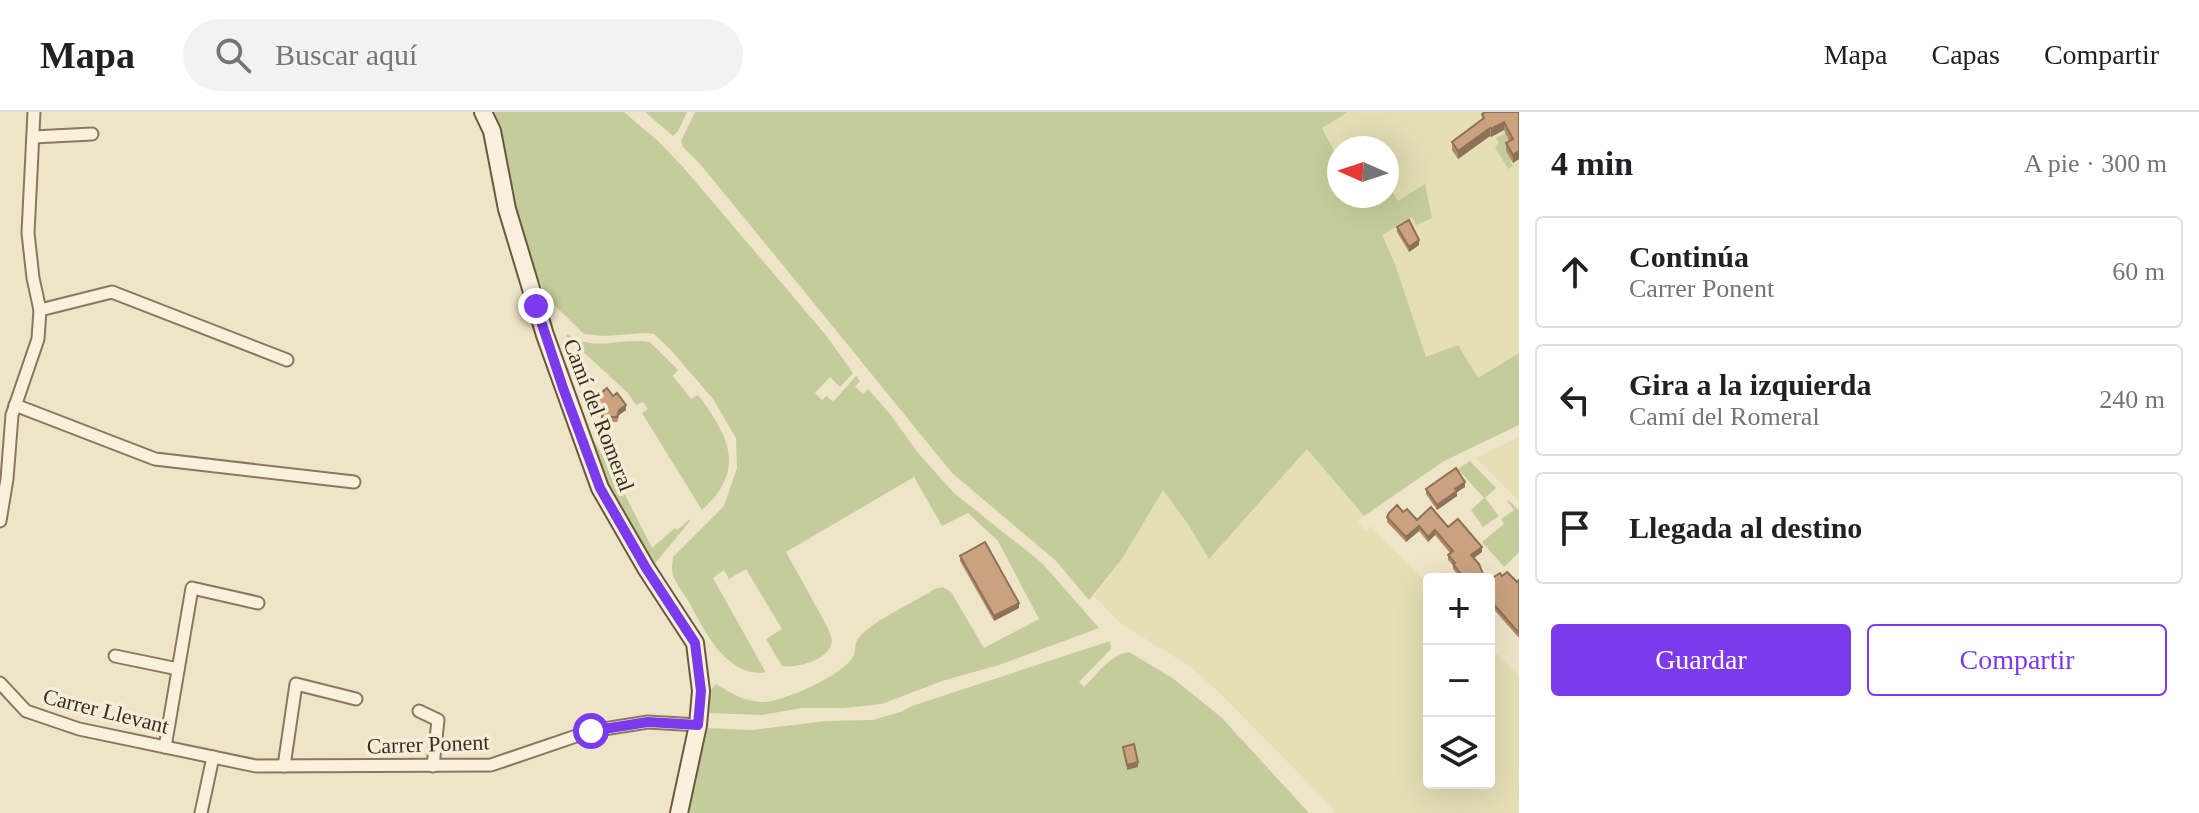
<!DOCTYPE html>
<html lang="es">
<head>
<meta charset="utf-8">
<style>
	body { margin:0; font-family:Georgia,serif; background:#f2f2f2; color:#202124 }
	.controls { position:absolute; right:24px; bottom:24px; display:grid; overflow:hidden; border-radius:8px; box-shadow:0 8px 32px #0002 }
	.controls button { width:72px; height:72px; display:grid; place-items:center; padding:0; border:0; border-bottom:2px solid #e0e0e0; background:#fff; color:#202124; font:40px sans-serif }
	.compass { position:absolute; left:1327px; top:24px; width:72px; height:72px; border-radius:50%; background:#fff; box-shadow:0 8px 32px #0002; rotate:273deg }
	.stop { position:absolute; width:24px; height:24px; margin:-18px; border:6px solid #7c3aed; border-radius:50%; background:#fff }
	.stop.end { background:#7c3aed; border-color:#fff; box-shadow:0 2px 8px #0008 }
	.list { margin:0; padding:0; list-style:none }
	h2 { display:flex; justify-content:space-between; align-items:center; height:104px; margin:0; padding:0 32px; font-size:34px }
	h2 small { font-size:26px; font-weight:400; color:#757577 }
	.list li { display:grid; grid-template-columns:52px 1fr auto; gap:24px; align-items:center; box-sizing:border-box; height:112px; margin:0 16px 16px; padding:0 16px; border:2px solid #e0e0e0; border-radius:8px }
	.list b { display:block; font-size:30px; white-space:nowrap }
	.list p { margin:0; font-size:26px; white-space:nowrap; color:#757577 }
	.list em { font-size:26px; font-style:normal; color:#757577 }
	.actions { display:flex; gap:16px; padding:24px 32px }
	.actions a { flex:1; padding:18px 0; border:2px solid #7c3aed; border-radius:8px; text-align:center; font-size:28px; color:#7c3aed }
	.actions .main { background:#7c3aed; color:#fff }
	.icon { flex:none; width:44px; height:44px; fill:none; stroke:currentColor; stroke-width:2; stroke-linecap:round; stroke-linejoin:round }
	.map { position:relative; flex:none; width:1519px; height:701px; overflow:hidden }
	header { display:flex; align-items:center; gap:48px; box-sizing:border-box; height:112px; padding:0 40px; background:#fff; border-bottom:2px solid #e0e0e0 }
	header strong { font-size:38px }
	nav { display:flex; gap:44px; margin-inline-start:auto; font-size:28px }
	.search { width:560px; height:72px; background:#f2f2f2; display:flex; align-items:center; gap:20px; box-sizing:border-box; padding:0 28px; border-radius:44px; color:#757577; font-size:30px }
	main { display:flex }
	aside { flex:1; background:#fff }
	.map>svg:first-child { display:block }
	.farmland { fill:#e4dfb5 }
	.green { fill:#c4cc9b }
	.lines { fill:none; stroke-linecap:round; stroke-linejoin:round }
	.street-casing { stroke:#8a775d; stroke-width:15 }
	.secondary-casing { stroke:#6c5840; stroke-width:20 }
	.street { stroke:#f9f1db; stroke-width:11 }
	.secondary { stroke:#f9f1db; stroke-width:16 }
	.wall { fill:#af8b6c }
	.shaded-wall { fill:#8e7158 }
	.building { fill:#cba27e; stroke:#8e7158; stroke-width:2 }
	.route { stroke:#7c3aed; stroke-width:10 }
	.labels { text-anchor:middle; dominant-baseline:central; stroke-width:7; stroke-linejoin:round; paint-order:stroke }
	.street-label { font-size:22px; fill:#3b2e20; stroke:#f5eed7 }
</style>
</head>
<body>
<header>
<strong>Mapa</strong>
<div class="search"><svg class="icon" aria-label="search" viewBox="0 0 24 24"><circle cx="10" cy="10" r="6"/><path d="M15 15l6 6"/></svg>Buscar aquí</div>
<nav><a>Mapa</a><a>Capas</a><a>Compartir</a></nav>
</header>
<main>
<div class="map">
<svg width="1519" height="701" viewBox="0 0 1519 701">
	<rect width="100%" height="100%" fill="#eee5c8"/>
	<g class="farmland">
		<polygon points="1348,0 1519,0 1519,241 1478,266 1426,245 1395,152 1359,84 1387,84 1387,36 1339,36 1339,48 1321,16"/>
		<polygon points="1519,325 1519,389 1476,346"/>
		<polygon points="1307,337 1364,404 1358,410 1365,419 1371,414 1429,473 1429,671 1489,671 1489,534 1519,564 1519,701 1335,701 1326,689 1219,580 1189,554 1120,511 1094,484 1122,447 1163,377 1209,446"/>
	</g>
	<g class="green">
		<path d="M495 0H624L658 29 683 55 825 222 853 261 840 275 830 265 815 281 822 288 827 284 833 290 856 264 860 269 855 275 863 282 868 277 890 302 919 342 954 381 1042 451 1099 516 999 553 942 569 882 592 844 596H802L762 603 707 601 708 581 716 572C731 581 743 589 761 590 782 591 843 563 853 545 856 540 854 532 858 527 868 511 916 489 935 477L943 475 951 480 984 536 1039 507 998 429 968 401 942 414 914 365 786 440 828 516C829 519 832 526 832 529 830 548 798 556 782 554L766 527 782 517 746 457 729 467 724 458 713 466 765 559 763 561C724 562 705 519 689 490 684 482 676 472 673 463 671 457 673 450 673 445L724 394 737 356 736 326 713 287 670 237 654 222 646 221 604 224 584 222 546 185 540 169 537 171 520 115Z"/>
		<polygon points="645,0 687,0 678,19 673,24"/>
		<polygon points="695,0 1348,0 1322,16 1339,48 1339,84 1387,84 1387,71 1398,89 1425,72 1432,106 1416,113 1412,105 1382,123 1395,152 1426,245 1458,233 1478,266 1519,241 1519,313 1444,349 1364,404 1307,337 1209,447 1189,414 1163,378 1122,447 1089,488 1055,448 952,361 773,141 700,52 683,35 681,29"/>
		<polygon points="1505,21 1512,35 1511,51 1513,54 1508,57 1495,35 1499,32 1496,26"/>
		<path d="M568 222C595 241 618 225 650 230L678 258 673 264 691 287 698 283C729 324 747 358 702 398L642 301 648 297 643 290 636 293 628 281 566 224Z"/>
		<polygon points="556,228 567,256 569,257 569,265 589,320 610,357 612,357 652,436 675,416 677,418 690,407 690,409 652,455 606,378"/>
		<polygon points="1470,349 1496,376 1485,386 1499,404 1483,415 1471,398 1484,386 1458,357"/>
		<polygon points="1508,388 1519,398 1519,440 1504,455 1482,430 1504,412 1501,407 1514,398 1507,389"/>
		<path d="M1110 529 1111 537 1079 570 1084 575C1098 562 1109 543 1129 540L1174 567 1222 606 1309 701H683L701 617 706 616 752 618 826 609 872 608 901 600 912 594Z"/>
	</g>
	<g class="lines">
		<defs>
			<g id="street">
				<polyline points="33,25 92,22"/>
				<polyline points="40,198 112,180 287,248"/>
				<polyline points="15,293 155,347 354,370"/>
				<polyline points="0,409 7,367 12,303 38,227 40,198 33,166 28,121 34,0"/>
				<polyline points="115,544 178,557"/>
				<polyline points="0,571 26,599 79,617 256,654 491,653 591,619 648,610 698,613"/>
				<polyline points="419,599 438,608 433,654"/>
				<polyline points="165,635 192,476 258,491"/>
				<polyline points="284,654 296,572 356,587"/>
				<polyline points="201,701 213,645"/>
			</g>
			<polyline id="secondary" points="483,0 492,19 507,97 545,223 600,376 646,456 695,531 701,579 698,613 679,701"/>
		</defs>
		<use href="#street" class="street-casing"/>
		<use href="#secondary" class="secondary-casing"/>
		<use href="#street" class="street"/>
		<use href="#secondary" class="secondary"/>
	</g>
	<g class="wall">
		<polygon points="1519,0 1519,47 1513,51 1506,39 1506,31 1509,29 1504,18 1491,25 1490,24 1458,47 1452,38 1452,30 1482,7 1482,2"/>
		<polygon points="1397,115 1419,133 1409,140 1397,120"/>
		<polygon points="613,284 626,298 619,303 617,310 602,310 602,300 596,290 596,285"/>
		<polygon points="1465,375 1457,380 1457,384 1437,398 1426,382 1426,377"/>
		<polygon points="1403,400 1417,408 1448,415 1482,440 1474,446 1485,467 1461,467 1453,457 1453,453 1448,448 1448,443 1450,441 1435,423 1428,430 1419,419 1406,430 1387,410 1387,405"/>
		<polygon points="960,444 1019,496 994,509 960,449"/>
		<polygon points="1502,464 1517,470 1519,468 1519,526 1489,492 1489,468"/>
	</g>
	<g class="shaded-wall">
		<polygon points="1504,10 1504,18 1491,25 1491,17"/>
		<polygon points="1490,16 1490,24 1458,47 1458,39"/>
		<polygon points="1519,39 1519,47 1513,51 1513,43"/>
		<polygon points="1419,128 1419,133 1409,140 1409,135"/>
		<polygon points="626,293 626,298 619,303 617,310 619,298"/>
		<polygon points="1465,370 1465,375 1457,380 1457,384 1437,398 1437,393 1455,377"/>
		<polygon points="1419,414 1419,419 1406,430 1406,425"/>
		<polygon points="1435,418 1435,423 1428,430 1428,425"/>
		<polygon points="1482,435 1482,440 1471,448 1471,443"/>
		<polygon points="1019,491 1019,496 994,509 994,504"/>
		<polygon points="1138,650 1138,655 1127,658 1127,653"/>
	</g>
	<g class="building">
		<polygon points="1485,0 1519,0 1519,39 1513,43 1506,31 1513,27 1504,10 1491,17 1490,16 1458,39 1452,30 1484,6 1482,2"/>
		<polygon points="1409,108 1419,128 1409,135 1397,115"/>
		<polygon points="607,276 613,284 617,281 626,293 619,298 617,305 602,305 603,296 596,285"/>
		<polygon points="1456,356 1465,370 1455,377 1457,379 1437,393 1426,377"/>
		<polygon points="1397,393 1403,400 1407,397 1417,408 1431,395 1448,415 1458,407 1482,435 1471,443 1479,452 1485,467 1465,467 1453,452 1455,451 1448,443 1453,439 1435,418 1428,425 1419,414 1406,425 1387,405 1389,401"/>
		<polygon points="985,430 1019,491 994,504 960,444"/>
		<polygon points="1507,460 1517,470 1519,468 1519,521 1489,487 1489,468 1500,461 1502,464"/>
		<polygon points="1134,632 1138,650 1127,653 1123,635"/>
	</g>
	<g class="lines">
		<polyline class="route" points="536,194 563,276 600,376 646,456 695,531 701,579 698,613 648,610 591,619"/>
	</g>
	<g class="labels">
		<g class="street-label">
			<text transform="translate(599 303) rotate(69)">Camí del Romeral</text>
			<text transform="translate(106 599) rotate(14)">Carrer Llevant</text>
			<text transform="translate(428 632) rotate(-2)">Carrer Ponent</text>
		</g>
	</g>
</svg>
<div class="controls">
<button>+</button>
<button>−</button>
<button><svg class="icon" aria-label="layers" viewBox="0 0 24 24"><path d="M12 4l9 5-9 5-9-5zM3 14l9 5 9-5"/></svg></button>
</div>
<svg class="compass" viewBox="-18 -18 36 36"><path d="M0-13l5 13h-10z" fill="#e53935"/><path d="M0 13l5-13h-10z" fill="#757577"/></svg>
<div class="stop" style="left:591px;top:619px"></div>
<div class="stop end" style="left:536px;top:194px"></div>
</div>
<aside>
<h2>4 min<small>A pie · 300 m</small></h2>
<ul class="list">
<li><svg class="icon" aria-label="ahead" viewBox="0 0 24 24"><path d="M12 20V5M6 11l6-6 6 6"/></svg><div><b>Continúa</b><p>Carrer Ponent</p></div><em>60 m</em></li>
<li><svg class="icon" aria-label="left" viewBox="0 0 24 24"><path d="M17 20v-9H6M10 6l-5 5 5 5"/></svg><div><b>Gira a la izquierda</b><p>Camí del Romeral</p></div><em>240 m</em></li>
<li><svg class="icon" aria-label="arrive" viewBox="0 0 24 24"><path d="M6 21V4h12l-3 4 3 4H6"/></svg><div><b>Llegada al destino</b></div></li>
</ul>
<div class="actions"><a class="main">Guardar</a><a>Compartir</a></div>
</aside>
</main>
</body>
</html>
